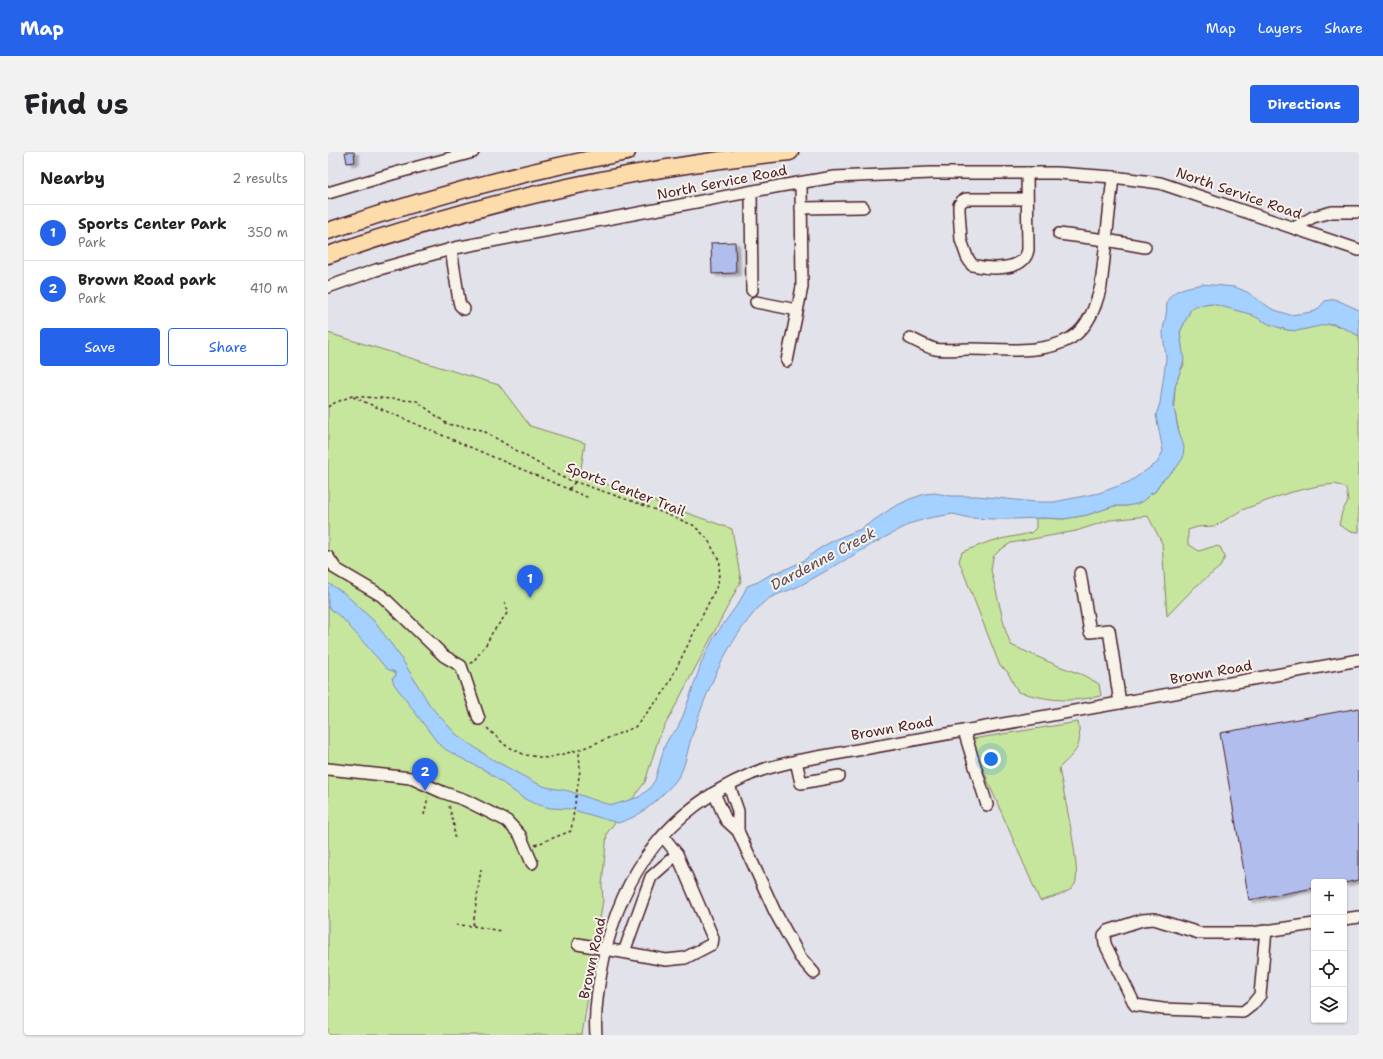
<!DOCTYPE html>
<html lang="en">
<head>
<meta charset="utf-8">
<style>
	body { margin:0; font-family:"Shantell Sans",sans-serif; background:#f2f2f2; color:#202124 }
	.controls { position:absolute; right:12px; bottom:12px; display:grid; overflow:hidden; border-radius:4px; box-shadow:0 1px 3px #0004 }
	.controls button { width:36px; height:36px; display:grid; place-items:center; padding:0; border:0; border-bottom:1px solid #e0e0e0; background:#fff; color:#202124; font:20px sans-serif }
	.you { position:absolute; left:663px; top:607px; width:14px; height:14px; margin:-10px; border:3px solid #fff; border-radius:50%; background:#1a73e8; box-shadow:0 0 0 6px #1a73e833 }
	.badge { display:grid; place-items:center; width:26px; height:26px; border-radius:50%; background:#2563eb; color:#fff; font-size:13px; font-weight:700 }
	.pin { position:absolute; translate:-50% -33px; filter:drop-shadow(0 1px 2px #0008) }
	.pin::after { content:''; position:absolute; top:21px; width:14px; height:12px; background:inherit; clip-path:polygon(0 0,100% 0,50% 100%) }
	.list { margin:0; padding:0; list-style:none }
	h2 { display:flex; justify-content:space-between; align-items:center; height:52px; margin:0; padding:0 16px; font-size:17px }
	h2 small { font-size:13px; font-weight:400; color:#757577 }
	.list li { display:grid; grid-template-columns:26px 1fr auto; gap:12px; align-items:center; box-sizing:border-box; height:56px; padding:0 16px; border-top:1px solid #e0e0e0 }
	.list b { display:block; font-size:15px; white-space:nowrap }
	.list p { margin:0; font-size:13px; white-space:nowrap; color:#757577 }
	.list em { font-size:13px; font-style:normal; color:#757577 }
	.actions { display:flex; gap:8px; padding:12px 16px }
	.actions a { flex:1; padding:9px 0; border:1px solid #2563eb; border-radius:4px; text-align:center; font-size:14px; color:#2563eb }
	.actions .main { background:#2563eb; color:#fff }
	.icon { flex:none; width:22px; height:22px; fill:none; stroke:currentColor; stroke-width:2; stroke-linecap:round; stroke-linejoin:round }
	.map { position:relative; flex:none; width:1031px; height:883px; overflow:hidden; border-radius:4px }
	header { display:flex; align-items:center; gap:24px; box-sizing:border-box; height:56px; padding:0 20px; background:#2563eb; color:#fff }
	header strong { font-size:19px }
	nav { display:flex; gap:22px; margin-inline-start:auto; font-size:14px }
	.intro { display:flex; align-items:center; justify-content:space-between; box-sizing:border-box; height:96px; padding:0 24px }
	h1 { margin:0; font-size:28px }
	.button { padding:10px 18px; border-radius:4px; background:#2563eb; color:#fff; font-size:14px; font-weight:700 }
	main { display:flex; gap:24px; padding:0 24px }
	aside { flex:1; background:#fff; border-radius:4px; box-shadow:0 1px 3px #0004 }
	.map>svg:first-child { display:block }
	.green { fill:#c6e69e; stroke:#888264 }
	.water { fill:#a4d1ff; stroke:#808aaa }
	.building { fill:#b0bded; stroke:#4a1f2b; filter:url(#shadow) }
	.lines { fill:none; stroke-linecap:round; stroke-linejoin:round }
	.minor-casing { stroke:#4a1f2b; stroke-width:14 }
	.highway-casing { stroke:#4a1f2b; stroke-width:19 }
	.path { stroke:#4a1f2b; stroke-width:1.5; stroke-dasharray:3 3; stroke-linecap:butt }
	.minor { stroke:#f7f3e8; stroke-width:11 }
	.highway { stroke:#fddcac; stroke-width:16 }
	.labels { text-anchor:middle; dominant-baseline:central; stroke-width:4; stroke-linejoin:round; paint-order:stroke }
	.street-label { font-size:14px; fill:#4a1f2b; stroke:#f7f3e8 }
	.water-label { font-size:15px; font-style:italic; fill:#604c60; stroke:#f7f3e8 }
</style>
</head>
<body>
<header>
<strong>Map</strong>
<nav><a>Map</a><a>Layers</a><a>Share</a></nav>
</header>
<div class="intro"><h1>Find us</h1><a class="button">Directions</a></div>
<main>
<aside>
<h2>Nearby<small>2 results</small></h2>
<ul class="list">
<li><span class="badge">1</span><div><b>Sports Center Park</b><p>Park</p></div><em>350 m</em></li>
<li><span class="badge">2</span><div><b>Brown Road park</b><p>Park</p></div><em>410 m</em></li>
</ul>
<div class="actions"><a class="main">Save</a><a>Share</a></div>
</aside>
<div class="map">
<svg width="1031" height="883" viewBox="0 0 1031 883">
	<defs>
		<filter id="shadow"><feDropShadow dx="4.5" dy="2.5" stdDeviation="1" flood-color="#0004"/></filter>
	</defs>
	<rect width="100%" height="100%" fill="#e2e3ea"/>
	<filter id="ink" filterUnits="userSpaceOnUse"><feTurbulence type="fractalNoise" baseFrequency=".025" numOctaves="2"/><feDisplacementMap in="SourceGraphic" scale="8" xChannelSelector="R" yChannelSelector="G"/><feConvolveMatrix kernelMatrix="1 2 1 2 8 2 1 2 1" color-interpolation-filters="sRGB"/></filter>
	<g filter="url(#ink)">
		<g class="green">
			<path d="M884 152C896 154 909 157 920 161 934 166 946 175 960 178 972 180 980 175 991 173 1006 170 1019 176 1031 184V380L1021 379 1011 373 1014 360 1020 349 1018 336 1007 332 990 334 960 341 914 358 887 374 869 375 860 378V392L871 399 887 394 892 395 897 405 892 415 867 435 839 464 834 391 820 364 782 368 748 379 683 391 672 398 665 405 663 418 678 480 683 493 728 513 755 523 771 532 773 544C762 546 750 548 738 548 722 548 706 544 690 540L679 519 672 514 631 409 634 400 663 389 703 381 708 376V366L736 367 759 363 786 354H799L819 346 822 342 827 340 832 331 849 315 852 285 846 255 847 235 852 220 856 213 852 180 863 157 868 154Z"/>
			<polygon points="0,181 171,233 202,274 257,291 252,323 404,377 413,429 331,585 317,630 279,681 274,733 275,748 254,883 0,883"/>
			<path d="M750 570C755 596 748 599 731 616 734 634 754 719 747 732 742 742 723 745 712 749L661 632 644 587Z"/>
		</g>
		<path class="water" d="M874 132 907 135 919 140 944 157 962 163 984 160 989 158 997 149 1007 147 1031 158V184L1020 178 1007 172H1001L969 179 959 178 941 172 922 162 884 152 868 154 863 157 852 180 856 208 847 235 846 245V255L850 277 856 295 855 306 849 315 832 331 827 340 822 342 815 349 809 352 799 354H786L759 363 736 367 715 366 684 367H665L642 366 625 362 601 366 584 371C546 390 510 413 473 433 460 440 443 442 433 453 398 490 378 540 363 587 359 599 358 613 351 624 347 631 341 636 335 642 321 656 310 665 290 671L242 657 222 656 205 651 195 646 160 620 129 604 117 597 109 590 66 532 64 526 68 524 67 520 59 517 15 467 0 455V431L16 441 46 469 72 504 103 555 129 583 162 606 206 630 218 635 241 639 275 651 285 653 311 645 321 637 327 628 337 593 342 584 349 577 355 564 374 509 386 485 412 449 419 434 430 430 443 422 458 417 475 409 489 398 508 387 533 377 564 356 582 347 597 342 607 341 623 344H650L707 350H726L771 341 801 330 829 311 835 299 828 263 832 251 838 207C838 198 835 190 835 181 835 175 837 169 838 163 839 159 838 154 839 150 844 136 862 135 874 132Z"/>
		<g class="building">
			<polygon points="17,0 26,0 27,10 19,11"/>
			<polygon points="407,90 408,121 384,122 383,91"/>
			<polygon points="1031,556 1031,728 1016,731 986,730 986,736 921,748 892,581"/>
		</g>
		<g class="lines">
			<defs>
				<g id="minor">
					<path d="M699 21 700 98C696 120 660 117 644 113L639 105 633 88 631 59V53L634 49 638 47H699"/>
					<polyline points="423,40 424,138"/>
					<polyline points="0,41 64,22 145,0"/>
					<polyline points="473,56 535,55"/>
					<polyline points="966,76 985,65 1004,60 1031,60"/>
					<polyline points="731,82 778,88 817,95"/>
					<polyline points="123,97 131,149 132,153 136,157"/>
					<polyline points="0,135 48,118 127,96 452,34 506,25 603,21 729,21 785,25 832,31 1031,98"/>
					<polyline points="428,150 469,158"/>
					<path d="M582 186C590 190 599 195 607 197 616 199 631 197 641 197 673 197 715 203 743 186 761 175 768 153 773 134L785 25"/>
					<polyline points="459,209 474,135 473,31"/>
					<polyline points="0,405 8,417 54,444 116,504 133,514 151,567"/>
					<polyline points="752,421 762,480 781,478 792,551"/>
					<polyline points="636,579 659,653"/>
					<polyline points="468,609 473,631 511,624"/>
					<polyline points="0,617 83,626 114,640 137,648 179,669 192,683 204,711"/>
					<polyline points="401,633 410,659 410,679"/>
					<polyline points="386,641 398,668 410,679 447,760 472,805 486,821"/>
					<polyline points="1016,767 1031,765"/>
					<polyline points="938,778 932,843 924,853 915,860 835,857 807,853 777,792 776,783 780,779 814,768 826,767 871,781 924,781 986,772"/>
					<polyline points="250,792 338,808 357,806 384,792 385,786 349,702 335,684"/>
					<polyline points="296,800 323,725 349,702"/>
					<path d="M268 883C266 857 271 830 276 805 294 721 341 657 421 623 436 616 452 613 468 609L1031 508"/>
				</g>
				<g id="highway">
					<path d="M0 79C98 46 197 19 299 0"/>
					<path d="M0 103C150 51 304 15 462 0"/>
				</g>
			</defs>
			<use href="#minor" class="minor-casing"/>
			<use href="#highway" class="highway-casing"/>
			<g class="path">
				<polyline points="25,245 261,346"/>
				<polyline points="0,255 4,252 24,244 89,249 119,272 154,278 233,325 318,354 365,373 379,386 392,410 390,432 337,539 307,575 251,598 219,606 197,603 177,593 158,575"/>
				<polyline points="241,337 247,330"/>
				<polyline points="142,511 145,510 159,491 164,481 180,460 176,447"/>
				<polyline points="121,654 126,674 126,685 128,685"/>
				<polyline points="96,663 100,645"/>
				<polyline points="207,693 243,679 252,618 251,598"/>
				<polyline points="128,773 145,774 153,717"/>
				<polyline points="145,774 173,779"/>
			</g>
			<use href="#minor" class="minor"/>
			<use href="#highway" class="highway"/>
		</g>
	</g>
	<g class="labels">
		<g class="street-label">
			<text transform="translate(394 30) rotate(-11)">North Service Road</text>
			<text transform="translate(911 41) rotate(19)">North Service Road</text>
			<text transform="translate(298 337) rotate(21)">Sports Center Trail</text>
			<text transform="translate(883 520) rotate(-10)">Brown Road</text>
			<text transform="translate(564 576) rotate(-10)">Brown Road</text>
			<text transform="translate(264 806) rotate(-78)">Brown Road</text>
		</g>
		<g class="water-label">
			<text transform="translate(495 407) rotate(-28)">Dardenne Creek</text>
		</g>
	</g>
</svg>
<div class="controls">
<button>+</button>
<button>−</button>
<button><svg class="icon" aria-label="locate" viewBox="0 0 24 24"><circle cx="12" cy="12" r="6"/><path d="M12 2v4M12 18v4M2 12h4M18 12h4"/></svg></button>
<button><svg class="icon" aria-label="layers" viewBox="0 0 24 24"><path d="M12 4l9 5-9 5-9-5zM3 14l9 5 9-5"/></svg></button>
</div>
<div class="you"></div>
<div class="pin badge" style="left:202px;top:446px">1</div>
<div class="pin badge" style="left:97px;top:639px">2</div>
</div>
</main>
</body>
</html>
